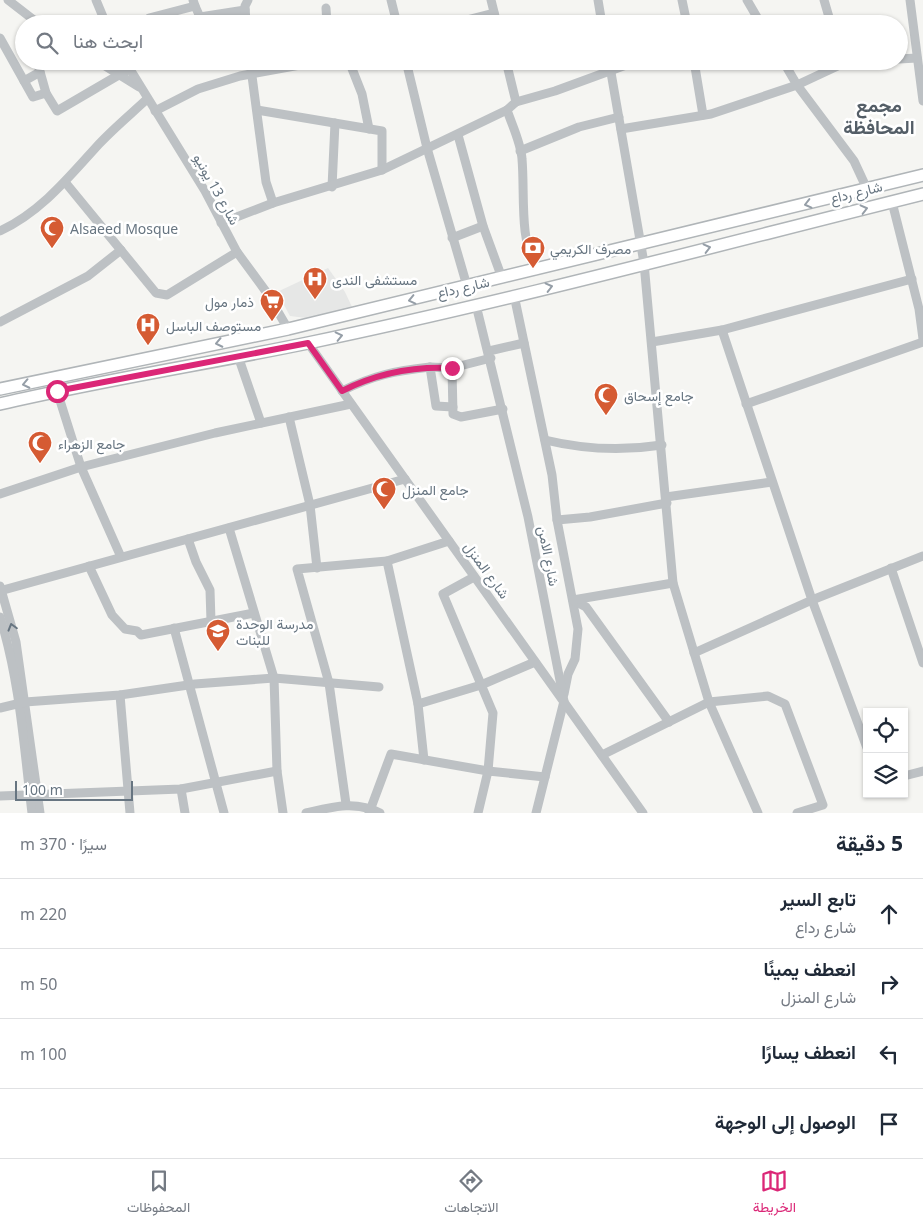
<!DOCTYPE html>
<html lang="ar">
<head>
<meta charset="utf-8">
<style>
	body { margin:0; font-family:"Noto Sans",Vazirmatn,sans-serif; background:#f6f6f7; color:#1f2937; direction:rtl }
	.controls { position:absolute; right:15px; bottom:15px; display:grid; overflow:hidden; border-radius:0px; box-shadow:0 1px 4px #0004 }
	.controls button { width:45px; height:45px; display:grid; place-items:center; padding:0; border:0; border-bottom:1px solid #e0e1e3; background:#fff; color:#1f2937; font:25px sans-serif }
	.scale { position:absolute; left:15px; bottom:12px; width:118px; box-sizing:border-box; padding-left:5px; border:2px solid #677581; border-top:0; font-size:14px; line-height:18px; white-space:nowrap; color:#677581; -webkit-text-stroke:4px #fff; paint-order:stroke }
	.stop { position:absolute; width:15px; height:15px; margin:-11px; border:4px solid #db2777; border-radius:50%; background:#fff }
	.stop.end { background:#db2777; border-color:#fff; box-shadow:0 1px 5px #0008 }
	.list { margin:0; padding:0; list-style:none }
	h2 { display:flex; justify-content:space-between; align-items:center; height:65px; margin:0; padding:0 20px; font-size:21px }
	h2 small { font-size:16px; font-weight:400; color:#747a83 }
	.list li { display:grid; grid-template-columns:32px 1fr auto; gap:15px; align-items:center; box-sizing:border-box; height:70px; padding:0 20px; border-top:1px solid #e0e1e3 }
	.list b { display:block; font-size:19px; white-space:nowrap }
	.list p { margin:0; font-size:16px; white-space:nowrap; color:#747a83 }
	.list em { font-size:16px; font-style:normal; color:#747a83 }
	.icon { flex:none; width:28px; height:28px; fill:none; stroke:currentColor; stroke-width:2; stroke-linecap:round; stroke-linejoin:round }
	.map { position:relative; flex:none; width:923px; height:813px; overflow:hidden; direction:ltr }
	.search { position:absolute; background:#fff; box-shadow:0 1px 4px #0004; left:15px; right:15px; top:15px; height:55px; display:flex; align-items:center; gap:12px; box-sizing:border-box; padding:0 18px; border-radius:28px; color:#747a83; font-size:19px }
	.sheet { height:345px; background:#fff }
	nav { display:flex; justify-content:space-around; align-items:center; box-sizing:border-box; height:70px; border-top:1px solid #e0e1e3; background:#fff; font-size:14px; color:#747a83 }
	nav a { display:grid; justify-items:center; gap:2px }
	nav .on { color:#db2777 }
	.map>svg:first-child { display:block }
	.built { fill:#e6e7e6 }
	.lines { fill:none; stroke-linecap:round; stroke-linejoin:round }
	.major-casing { stroke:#b0b5b8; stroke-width:14 }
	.minor { stroke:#bdc1c4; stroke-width:9 }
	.major { stroke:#fff; stroke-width:11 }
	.oneway { stroke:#959ea7 }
	.oneway2 { stroke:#677581 }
	.route { stroke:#db2777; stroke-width:6 }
	.labels { text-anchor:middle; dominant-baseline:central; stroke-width:5; stroke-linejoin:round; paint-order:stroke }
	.street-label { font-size:14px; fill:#677581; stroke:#fff }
	.poi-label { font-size:14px; fill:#677581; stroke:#fff; text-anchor:start }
	.district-label { font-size:19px; font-weight:bold; fill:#545e67; stroke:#fff }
</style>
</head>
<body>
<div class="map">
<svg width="923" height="813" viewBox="0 0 923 813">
	<rect width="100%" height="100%" fill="#f5f5f2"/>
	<polygon class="built" points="328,268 345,292 352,307 306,318 290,316 277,292"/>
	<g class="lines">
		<defs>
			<g id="major">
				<polyline points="0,389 288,329 923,175"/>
				<path d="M0 404C102 380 206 364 308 343 514 300 718 245 923 194"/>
			</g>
		</defs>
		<use href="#major" class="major-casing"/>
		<g class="minor">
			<polyline points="8,0 39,24"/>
			<polyline points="96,0 106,24"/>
			<polyline points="391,0 397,24"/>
			<polyline points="491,0 497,24"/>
			<polyline points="598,0 602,24"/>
			<polyline points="682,0 687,24"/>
			<polyline points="747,0 761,24"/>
			<polyline points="824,0 831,24"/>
			<polyline points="910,0 923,101"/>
			<polyline points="195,6 200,17 245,10"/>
			<polyline points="326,8 327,24"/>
			<polyline points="149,18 195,6 193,0"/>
			<polyline points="246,24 245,6 248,0"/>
			<polyline points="451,24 494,13"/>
			<polyline points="0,38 33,97 46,93"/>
			<polyline points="899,59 917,58"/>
			<polyline points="37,61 46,93 57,111 129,69"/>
			<polyline points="97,61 139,87"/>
			<polyline points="125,61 205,191 237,252 267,293 288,329"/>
			<polyline points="250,61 266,182 273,203"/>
			<polyline points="349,61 362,94 369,129"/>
			<polyline points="406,61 427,148 467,286"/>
			<path d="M506 61 516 102 507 110C512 125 521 143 522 159 525 194 519 237 536 270"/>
			<polyline points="609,61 644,263 673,583 709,702 758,813"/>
			<polyline points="694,61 703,115"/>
			<polyline points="783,61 797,85 854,161 867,189"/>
			<polyline points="24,81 40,72"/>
			<polyline points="516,102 555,91 637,61"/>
			<polyline points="257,110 382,131 382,170"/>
			<polyline points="155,111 198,89 240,76 322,61"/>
			<polyline points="621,129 711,114 797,85 842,64 875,61"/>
			<polyline points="458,135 483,226 502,278"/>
			<polyline points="520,151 579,127 619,117"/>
			<polyline points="65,182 156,293 167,295 237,252"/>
			<polyline points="332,187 335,123"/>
			<polyline points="892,202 919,309 923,339"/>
			<polyline points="221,223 273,203 382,170 507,110"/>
			<path d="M0 231C41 212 69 177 99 144 114 128 131 114 147 99"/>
			<polyline points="452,238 483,226"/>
			<polyline points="514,295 552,475 557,520 578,629 575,659 568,674 564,694"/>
			<polyline points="476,305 528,517 564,701 536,813"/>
			<polyline points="0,322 88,276 121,250"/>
			<polyline points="722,330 812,600 867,748"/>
			<polyline points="652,342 722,330 912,279"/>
			<polyline points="308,343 643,813"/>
			<polyline points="489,351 524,343"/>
			<polyline points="238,356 261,423"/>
			<polyline points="452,368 453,414 461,417 503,409"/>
			<polyline points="57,391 81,467 121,557"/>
			<path d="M342 391C374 375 395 371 430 367"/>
			<polyline points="746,404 923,342"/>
			<polyline points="453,407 436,406 430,367 452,368 491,358"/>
			<polyline points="289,417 310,505 317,568"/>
			<path d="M545 440C582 449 623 451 662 445"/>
			<polyline points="0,494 81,467 215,433 351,404"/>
			<polyline points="666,497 772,482"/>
			<polyline points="557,520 590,517 667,503"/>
			<polyline points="229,528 274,678 277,771 283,813"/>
			<polyline points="188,539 196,562 210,590 211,621"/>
			<polyline points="89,566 112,615 125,629 137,631 141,635 254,613"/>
			<polyline points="891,568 923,663"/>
			<polyline points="0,586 16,642 40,813"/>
			<polyline points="0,591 405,479"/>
			<polyline points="573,600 586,607 669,722"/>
			<polyline points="573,600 673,583"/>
			<path d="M0 617C20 681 24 748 32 813"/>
			<polyline points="174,628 224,813"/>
			<polyline points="694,653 812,600 923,556"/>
			<polyline points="120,695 130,813"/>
			<polyline points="418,704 481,685 535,662"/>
			<polyline points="0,708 25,702 120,695 195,684 274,678 379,687"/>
			<polyline points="602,755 709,702 768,696 785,704 823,805 797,813"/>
			<polyline points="424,760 418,704 387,561 449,541"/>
			<polyline points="904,776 923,771"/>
			<polyline points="181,789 185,813"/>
			<polyline points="0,796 181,789 277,771"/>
			<polyline points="346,804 329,683 297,569 387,561"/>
			<path d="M306 813C332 807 355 800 380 813"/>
			<polyline points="369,813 391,754 488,771 493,713 443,594 474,577"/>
			<polyline points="478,813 488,771 545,777"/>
		</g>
		<use href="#major" class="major"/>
	</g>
	<defs><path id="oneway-chevron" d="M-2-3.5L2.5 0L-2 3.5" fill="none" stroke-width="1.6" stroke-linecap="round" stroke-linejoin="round" transform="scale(1.25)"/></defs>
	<g class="oneway">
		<use href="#oneway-chevron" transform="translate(808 204) rotate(166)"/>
		<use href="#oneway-chevron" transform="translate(864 209) rotate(-14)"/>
		<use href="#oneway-chevron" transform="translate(707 248) rotate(-14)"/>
		<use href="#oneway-chevron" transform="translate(549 287) rotate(-14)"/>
		<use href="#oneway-chevron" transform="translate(412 300) rotate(167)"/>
		<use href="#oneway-chevron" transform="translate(339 336) rotate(-13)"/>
		<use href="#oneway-chevron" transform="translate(219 343) rotate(168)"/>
		<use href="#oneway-chevron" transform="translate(26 384) rotate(168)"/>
	</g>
	<use class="oneway2" href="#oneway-chevron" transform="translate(12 627) rotate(-106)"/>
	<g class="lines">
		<path class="route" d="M57 391 308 343 342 391C377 373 412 366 452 368"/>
	</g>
	<defs>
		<symbol id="mosque-pin" viewBox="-11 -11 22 30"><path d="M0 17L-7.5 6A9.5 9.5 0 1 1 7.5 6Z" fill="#d55b33" stroke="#fff"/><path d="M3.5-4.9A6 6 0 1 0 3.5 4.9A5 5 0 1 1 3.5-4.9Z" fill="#fff"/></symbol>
		<symbol id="bank-pin" viewBox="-11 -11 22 30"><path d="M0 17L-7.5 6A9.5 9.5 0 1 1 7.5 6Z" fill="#d55b33" stroke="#fff"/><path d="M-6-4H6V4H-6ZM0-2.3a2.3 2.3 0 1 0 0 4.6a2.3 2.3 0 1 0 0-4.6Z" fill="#fff"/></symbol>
		<symbol id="hospital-pin" viewBox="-11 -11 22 30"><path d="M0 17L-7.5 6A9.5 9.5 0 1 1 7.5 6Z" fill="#d55b33" stroke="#fff"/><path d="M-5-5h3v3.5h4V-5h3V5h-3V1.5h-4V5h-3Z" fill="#fff"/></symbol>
		<symbol id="supermarket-pin" viewBox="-11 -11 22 30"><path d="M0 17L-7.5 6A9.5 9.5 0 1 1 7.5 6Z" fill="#d55b33" stroke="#fff"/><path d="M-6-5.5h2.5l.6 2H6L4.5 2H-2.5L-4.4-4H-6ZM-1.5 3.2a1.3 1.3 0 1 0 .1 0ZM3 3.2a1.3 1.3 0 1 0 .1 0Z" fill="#fff"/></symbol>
		<symbol id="school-pin" viewBox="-11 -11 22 30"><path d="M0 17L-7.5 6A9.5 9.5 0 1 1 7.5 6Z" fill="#d55b33" stroke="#fff"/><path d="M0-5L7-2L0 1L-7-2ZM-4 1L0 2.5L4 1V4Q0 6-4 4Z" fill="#fff"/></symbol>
	</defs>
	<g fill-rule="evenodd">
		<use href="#mosque-pin" x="38" y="214" width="28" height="38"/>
		<use href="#bank-pin" x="519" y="234" width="28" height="38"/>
		<use href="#hospital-pin" x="301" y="265" width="28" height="38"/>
		<use href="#supermarket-pin" x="258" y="287" width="28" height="38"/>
		<use href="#hospital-pin" x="134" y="311" width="28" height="38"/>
		<use href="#mosque-pin" x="592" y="381" width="28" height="38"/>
		<use href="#mosque-pin" x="26" y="429" width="28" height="38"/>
		<use href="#mosque-pin" x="370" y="475" width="28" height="38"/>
		<use href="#school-pin" x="204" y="617" width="28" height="38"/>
	</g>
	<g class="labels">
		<g class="street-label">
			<text transform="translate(217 189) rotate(61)">شارع 13 يونيو</text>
			<text transform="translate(856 192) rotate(-14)">شارع رداع</text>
			<text transform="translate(463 287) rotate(-13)">شارع رداع</text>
			<text transform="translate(549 556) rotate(79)">شارع الامن</text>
			<text transform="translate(487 570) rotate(54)">شارع المنزل</text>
		</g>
		<g class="poi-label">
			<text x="70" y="228">Alsaeed Mosque</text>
			<text x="550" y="248">مصرف الكريمي</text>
			<text x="332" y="279">مستشفى الندى</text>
			<text x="254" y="301" text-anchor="end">ذمار مول</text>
			<text x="166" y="325">مستوصف الباسل</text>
			<text x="624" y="395">جامع إسحاق</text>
			<text x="58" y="443">جامع الزهراء</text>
			<text x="402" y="489">جامع المنزل</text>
			<text x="236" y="623">مدرسة الوحدة<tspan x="236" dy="16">للبنات</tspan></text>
		</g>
		<g class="district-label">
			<text x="879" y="105">مجمع<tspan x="879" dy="22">المحافظة</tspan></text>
		</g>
	</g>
</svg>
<div class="controls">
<button><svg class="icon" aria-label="locate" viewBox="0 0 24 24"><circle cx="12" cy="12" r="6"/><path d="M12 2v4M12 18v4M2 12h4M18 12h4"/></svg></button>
<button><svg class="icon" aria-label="layers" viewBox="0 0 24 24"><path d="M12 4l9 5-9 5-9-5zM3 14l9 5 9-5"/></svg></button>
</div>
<div class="scale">100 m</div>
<div class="stop" style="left:57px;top:391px"></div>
<div class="stop end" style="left:452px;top:368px"></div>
<div class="search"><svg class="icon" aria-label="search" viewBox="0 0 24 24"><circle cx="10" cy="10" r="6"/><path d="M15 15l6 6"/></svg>ابحث هنا</div>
</div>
<section class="sheet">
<h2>5 دقيقة<small>سيرًا · 370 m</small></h2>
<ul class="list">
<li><svg class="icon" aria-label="ahead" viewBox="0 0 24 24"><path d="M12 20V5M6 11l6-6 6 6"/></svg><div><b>تابع السير</b><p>شارع رداع</p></div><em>220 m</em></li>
<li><svg class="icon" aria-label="right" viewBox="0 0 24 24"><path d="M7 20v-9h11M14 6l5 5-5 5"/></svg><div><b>انعطف يمينًا</b><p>شارع المنزل</p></div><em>50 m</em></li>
<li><svg class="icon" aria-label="left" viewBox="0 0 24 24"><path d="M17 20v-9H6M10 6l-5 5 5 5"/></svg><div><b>انعطف يسارًا</b></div><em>100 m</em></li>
<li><svg class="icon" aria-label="arrive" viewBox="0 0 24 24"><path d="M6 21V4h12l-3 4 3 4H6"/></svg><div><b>الوصول إلى الوجهة</b></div></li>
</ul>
</section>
<nav>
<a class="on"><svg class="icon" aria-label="map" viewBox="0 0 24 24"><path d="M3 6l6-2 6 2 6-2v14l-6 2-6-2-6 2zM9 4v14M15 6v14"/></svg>الخريطة</a>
<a><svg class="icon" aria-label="directions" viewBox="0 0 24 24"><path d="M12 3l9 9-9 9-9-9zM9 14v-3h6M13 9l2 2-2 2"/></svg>الاتجاهات</a>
<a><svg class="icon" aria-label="saved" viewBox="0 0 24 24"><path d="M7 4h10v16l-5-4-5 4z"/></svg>المحفوظات</a>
</nav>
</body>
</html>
